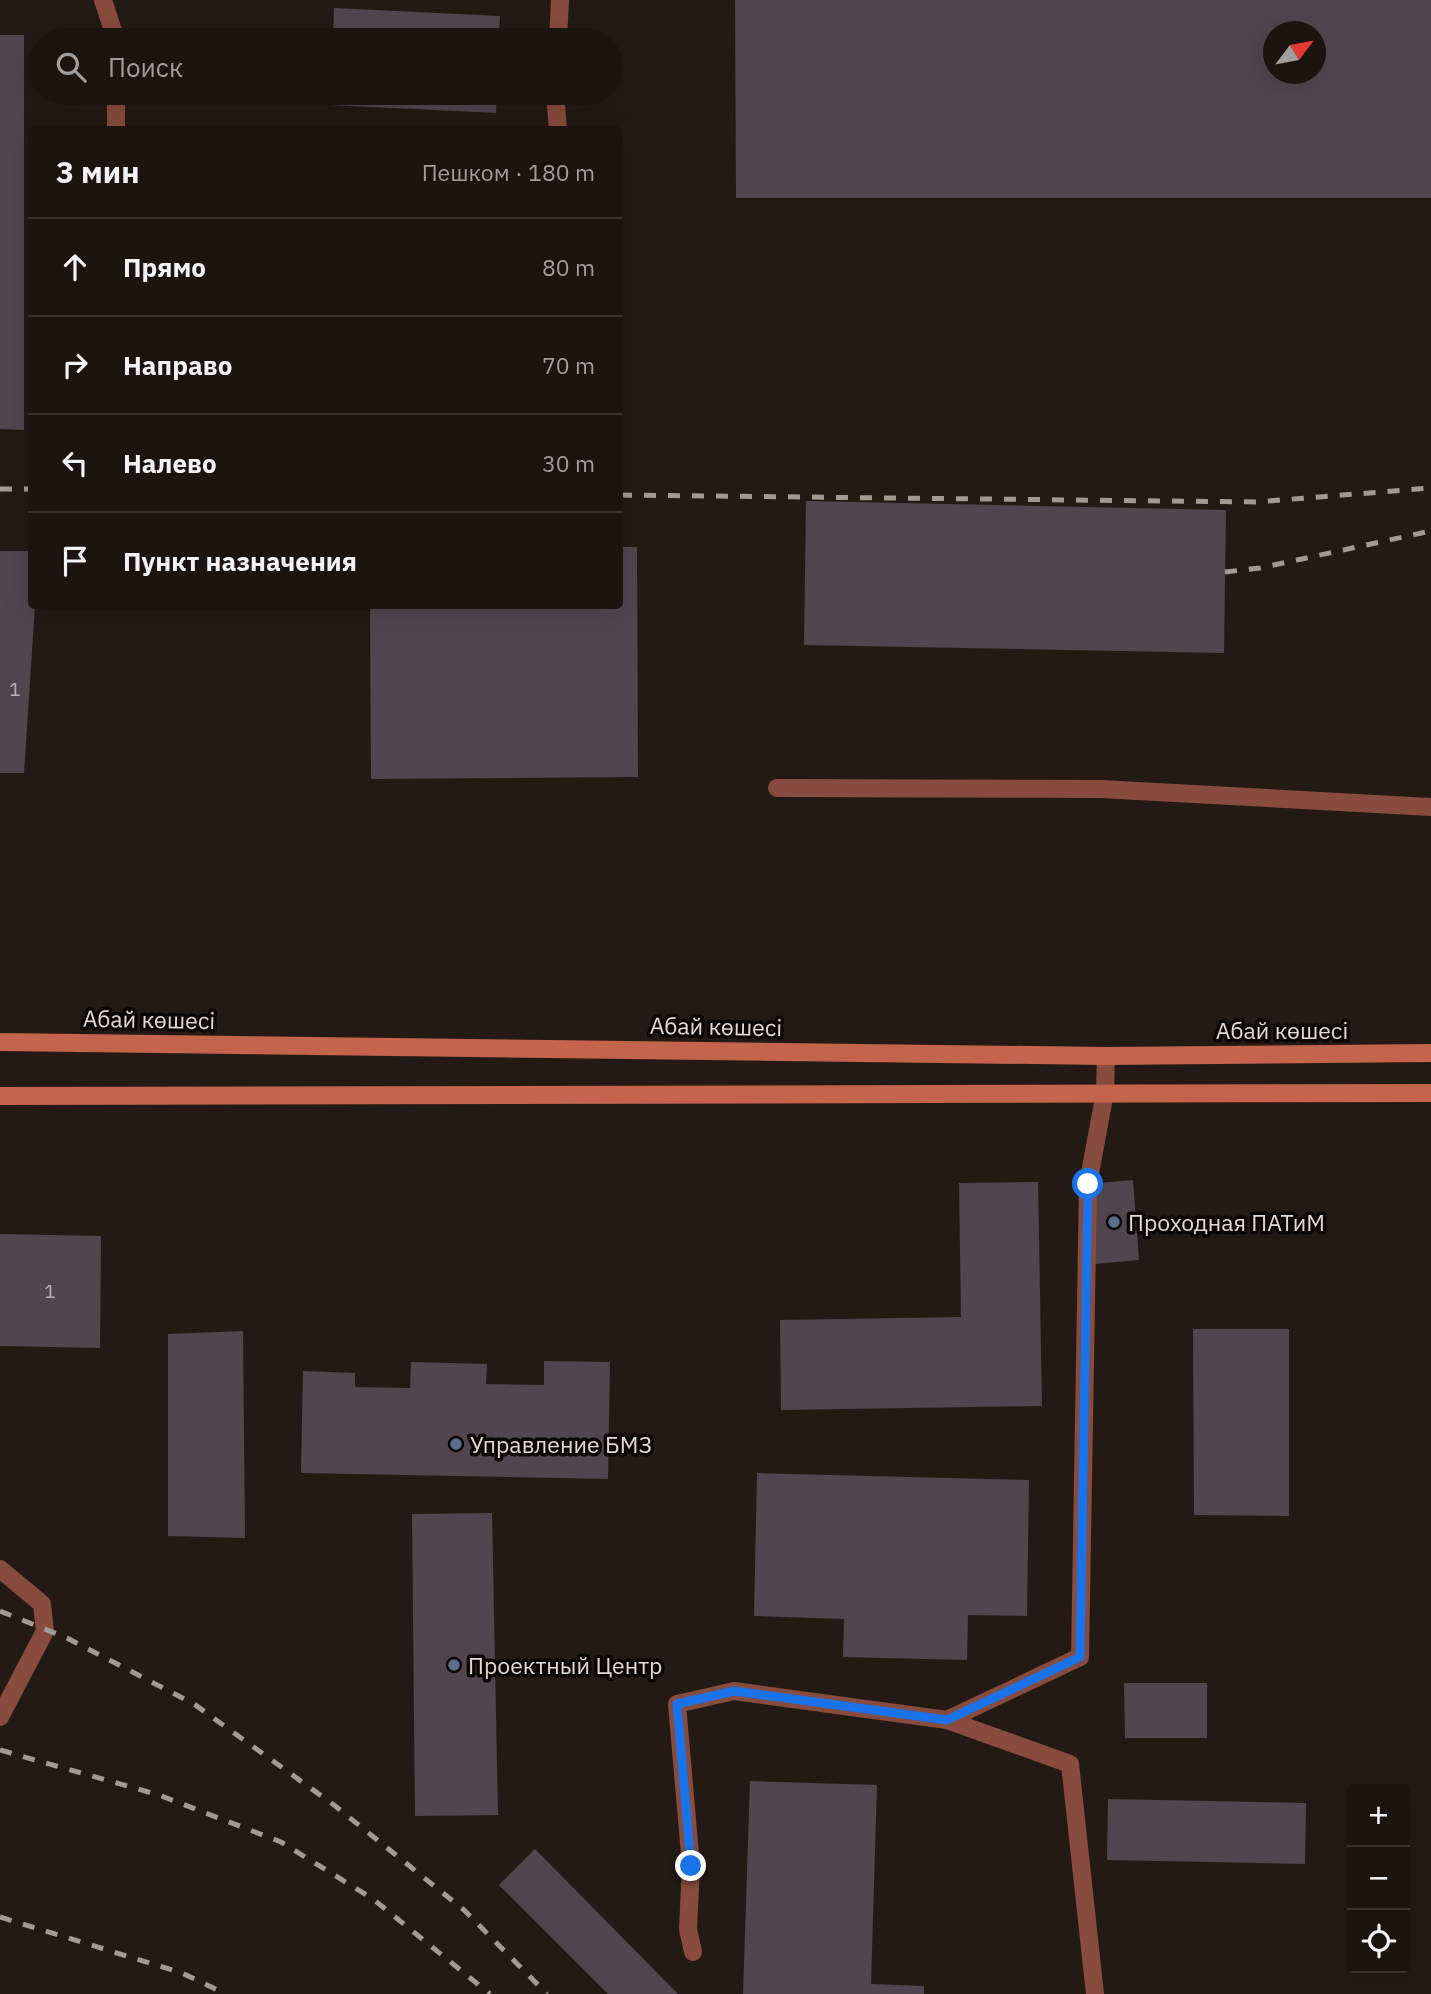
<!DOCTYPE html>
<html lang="ru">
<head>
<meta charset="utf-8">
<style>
	body { margin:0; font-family:"IBM Plex Sans",sans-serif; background:#241d19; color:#f1f3f6 }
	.controls { position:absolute; right:21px; bottom:21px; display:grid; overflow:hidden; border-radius:7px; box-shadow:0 7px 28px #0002 }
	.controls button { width:63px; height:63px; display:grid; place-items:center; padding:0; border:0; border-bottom:2px solid #393330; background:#1b1410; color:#f1f3f6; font:35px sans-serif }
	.compass { position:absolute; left:1263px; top:21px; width:63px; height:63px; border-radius:50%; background:#1b1410; box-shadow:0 7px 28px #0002; rotate:58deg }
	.stop { position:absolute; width:21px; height:21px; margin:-16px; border:5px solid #1a73e8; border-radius:50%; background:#fff }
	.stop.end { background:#1a73e8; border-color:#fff; box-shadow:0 2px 7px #0008 }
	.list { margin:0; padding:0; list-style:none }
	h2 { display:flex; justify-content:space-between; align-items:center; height:91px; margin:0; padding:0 28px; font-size:30px }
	h2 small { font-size:23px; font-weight:400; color:#a09e9f }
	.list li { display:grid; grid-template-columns:46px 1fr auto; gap:21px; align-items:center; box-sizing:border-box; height:98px; padding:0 28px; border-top:2px solid #393330 }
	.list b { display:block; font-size:26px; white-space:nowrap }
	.list em { font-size:23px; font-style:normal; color:#a09e9f }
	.icon { flex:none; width:38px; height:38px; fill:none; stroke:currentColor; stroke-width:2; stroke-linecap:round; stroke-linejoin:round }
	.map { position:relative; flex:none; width:1431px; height:1994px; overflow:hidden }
	.search { position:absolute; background:#1b1410; box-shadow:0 7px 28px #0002; left:28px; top:28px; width:595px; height:77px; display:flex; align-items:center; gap:18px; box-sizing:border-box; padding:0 24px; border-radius:38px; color:#a09e9f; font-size:26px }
	.panel { position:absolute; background:#1b1410; box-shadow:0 7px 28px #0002; left:28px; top:126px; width:595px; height:483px; border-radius:7px }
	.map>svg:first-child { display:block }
	.building { fill:#51464e; fill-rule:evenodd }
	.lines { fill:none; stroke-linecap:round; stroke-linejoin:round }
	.lane { stroke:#874c3d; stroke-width:18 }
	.secondary { stroke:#c4644c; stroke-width:18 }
	.rail { stroke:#a29a96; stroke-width:5; stroke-dasharray:12 12; stroke-linecap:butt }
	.route { stroke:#1a73e8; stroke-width:9 }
	.service-dot { fill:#5c6f8a; stroke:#0a0605; stroke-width:2.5 }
	.labels { text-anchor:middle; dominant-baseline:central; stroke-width:7; stroke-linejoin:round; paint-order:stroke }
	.number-label { font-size:19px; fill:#bcb4b3 }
	.street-label { font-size:23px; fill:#e0d9d5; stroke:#0a0605 }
	.poi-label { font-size:23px; fill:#e0d9d5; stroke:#0a0605; text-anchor:start }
</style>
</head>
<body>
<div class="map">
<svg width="1431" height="1994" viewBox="0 0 1431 1994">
	<rect width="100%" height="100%" fill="#241a15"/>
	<g class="building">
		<path d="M735 0H1431V198H736ZM1274 32H1316V74H1274Z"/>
		<polygon points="334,8 500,16 499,40 333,40"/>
		<polygon points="0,35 24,35 24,430 0,429"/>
		<polygon points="330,93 497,93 496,113 330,105"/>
		<polygon points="806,501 1226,510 1224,653 804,645"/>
		<polygon points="620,547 637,547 638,777 371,779 370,606 620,606"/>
		<polygon points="0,551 32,551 32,606 35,606 24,773 0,773"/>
		<polygon points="1133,1180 1139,1260 1095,1264 1088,1184"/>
		<polygon points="1038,1182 1042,1406 781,1410 780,1320 961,1317 959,1183"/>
		<polygon points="0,1234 101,1236 100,1348 0,1346"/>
		<polygon points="1193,1329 1289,1329 1289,1516 1194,1515"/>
		<polygon points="243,1331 245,1538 168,1536 168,1334"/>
		<polygon points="544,1361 610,1362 608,1479 301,1473 303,1371 355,1373 355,1387 410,1388 411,1362 487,1364 486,1384 544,1385"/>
		<polygon points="757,1473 1029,1480 1027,1616 968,1615 967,1660 843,1657 844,1619 754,1616"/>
		<polygon points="492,1513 498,1815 415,1816 412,1514"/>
		<polygon points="1124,1683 1207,1683 1207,1738 1125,1738"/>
		<polygon points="750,1781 877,1785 871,1984 924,1986 924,1994 743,1994"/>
		<polygon points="1108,1799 1306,1803 1305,1864 1107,1860"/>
		<polygon points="535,1849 678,1994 608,1994 499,1885"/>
	</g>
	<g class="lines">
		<g class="lane">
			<polyline points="103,0 116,40"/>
			<polyline points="558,40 560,0"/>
			<polyline points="116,93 116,130"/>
			<polyline points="555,93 558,130"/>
			<polyline points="777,788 1101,789 1431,807"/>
			<polyline points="0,1569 42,1604 45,1631 0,1717"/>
			<polyline points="693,1952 688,1929 691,1866 677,1704 734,1691 947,1720"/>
			<polyline points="1095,1994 1070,1764 947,1720 1080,1657 1088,1184 1105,1092 1106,1056"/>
		</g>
		<g class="secondary">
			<polyline points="0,1042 1106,1056 1431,1053"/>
			<polyline points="0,1096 1431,1093"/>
		</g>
		<g class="rail">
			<polyline points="0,489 32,489"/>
			<polyline points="620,495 1256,502 1431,488"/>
			<polyline points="1225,572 1260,568 1431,531"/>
			<polyline points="0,1611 67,1638 194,1704 334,1805 464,1910 547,1994"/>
			<polyline points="0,1750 159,1795 281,1842 373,1899 490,1994"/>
			<polyline points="0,1917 182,1973 226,1994"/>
		</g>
	</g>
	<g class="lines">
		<polyline class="route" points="691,1866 677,1704 734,1691 947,1720 1080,1657 1088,1184"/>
	</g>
	<g class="service-dot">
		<circle cx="1114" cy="1222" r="7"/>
		<circle cx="456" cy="1444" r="7"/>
		<circle cx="454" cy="1665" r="7"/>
	</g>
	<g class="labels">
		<g class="number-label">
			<text x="15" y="689">1</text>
			<text x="50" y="1291">1</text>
		</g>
		<g class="street-label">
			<text transform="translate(149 1019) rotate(1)">Абай көшесі</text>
			<text transform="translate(716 1026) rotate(1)">Абай көшесі</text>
			<text x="1282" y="1030">Абай көшесі</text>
		</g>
		<g class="poi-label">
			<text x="1128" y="1222">Проходная ПАТиМ</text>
			<text x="470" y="1444">Управление БМЗ</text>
			<text x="468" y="1665">Проектный Центр</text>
		</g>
	</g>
</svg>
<div class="controls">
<button>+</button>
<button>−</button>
<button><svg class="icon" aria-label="locate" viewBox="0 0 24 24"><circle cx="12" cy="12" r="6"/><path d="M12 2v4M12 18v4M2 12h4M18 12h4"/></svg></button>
</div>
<svg class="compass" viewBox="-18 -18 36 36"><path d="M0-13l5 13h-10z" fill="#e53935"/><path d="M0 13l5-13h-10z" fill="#a09e9f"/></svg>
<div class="stop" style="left:1088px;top:1184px"></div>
<div class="stop end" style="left:691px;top:1866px"></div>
<div class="search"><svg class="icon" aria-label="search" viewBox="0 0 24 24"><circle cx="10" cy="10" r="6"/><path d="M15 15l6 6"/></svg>Поиск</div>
<section class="panel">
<h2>3 мин<small>Пешком · 180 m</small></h2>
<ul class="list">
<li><svg class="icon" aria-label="ahead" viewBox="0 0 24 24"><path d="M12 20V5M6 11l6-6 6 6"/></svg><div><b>Прямо</b></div><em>80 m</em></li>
<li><svg class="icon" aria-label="right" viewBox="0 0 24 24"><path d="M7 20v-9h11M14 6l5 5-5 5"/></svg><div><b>Направо</b></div><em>70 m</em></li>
<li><svg class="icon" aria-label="left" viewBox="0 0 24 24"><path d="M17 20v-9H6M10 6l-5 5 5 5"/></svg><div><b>Налево</b></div><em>30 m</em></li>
<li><svg class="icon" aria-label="arrive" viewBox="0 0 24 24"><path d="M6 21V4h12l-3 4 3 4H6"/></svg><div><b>Пункт назначения</b></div></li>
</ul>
</section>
</div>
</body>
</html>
